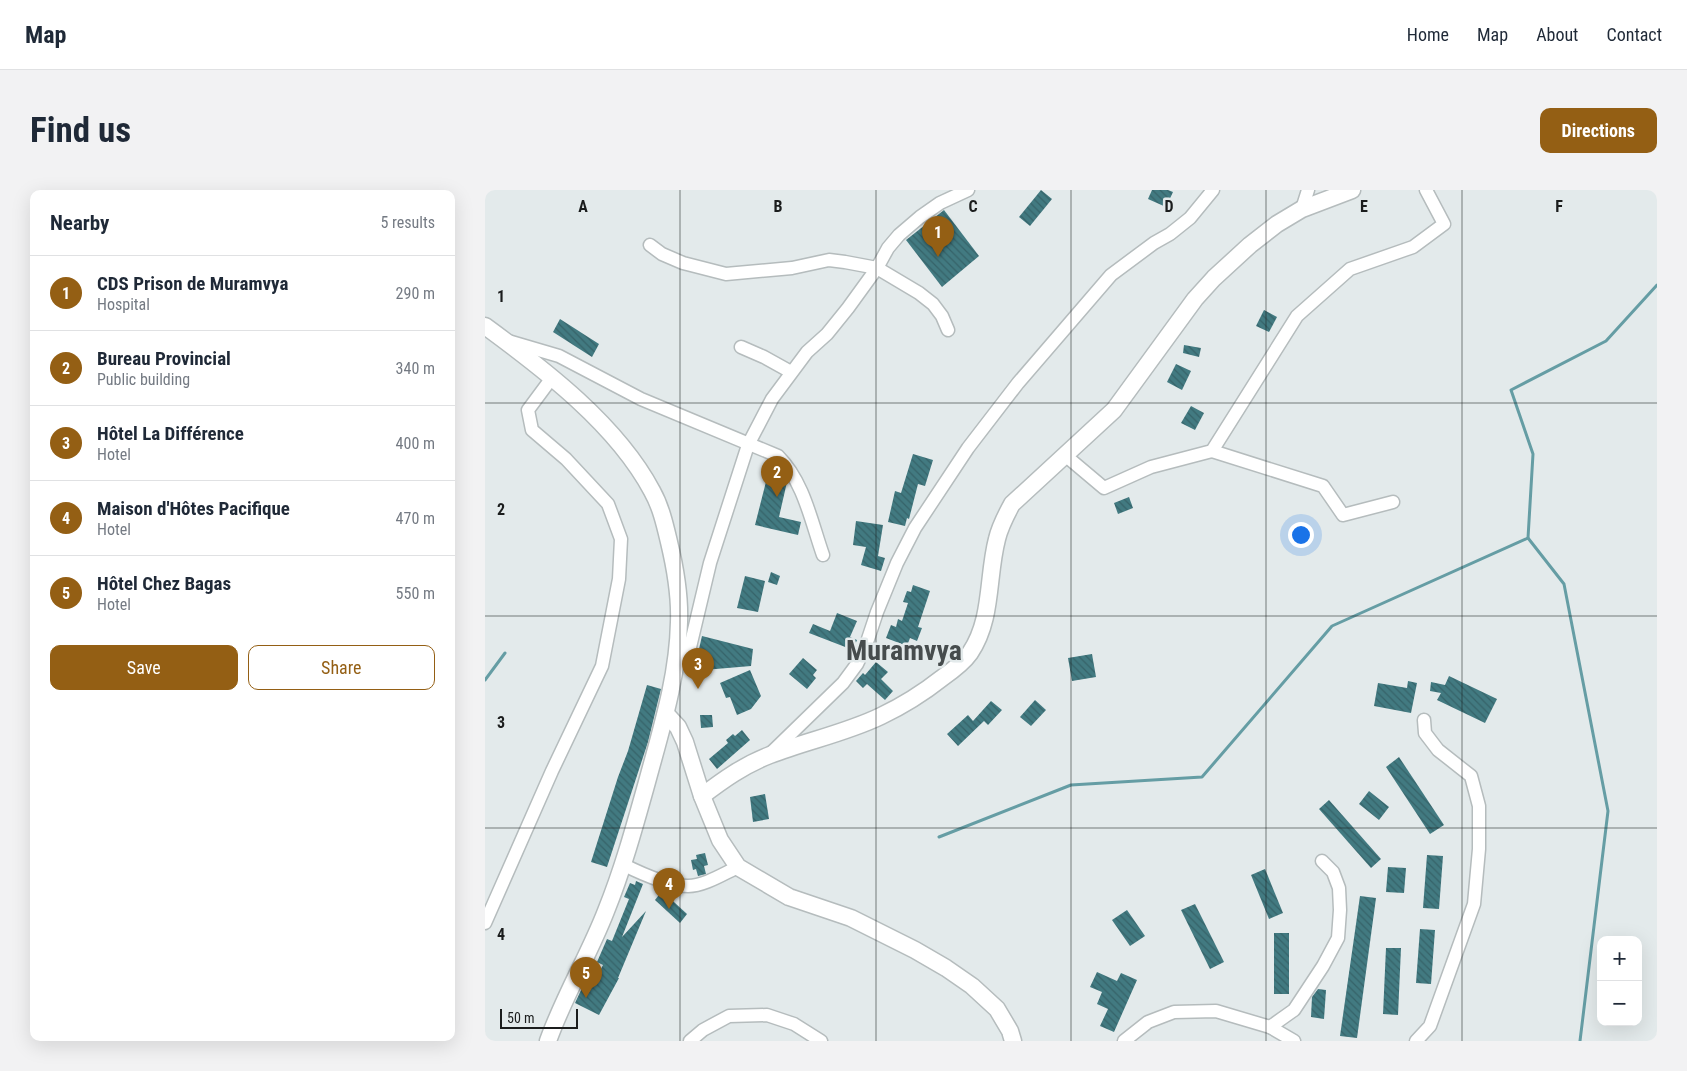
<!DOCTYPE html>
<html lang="en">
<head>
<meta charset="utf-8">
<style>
	body { margin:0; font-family:"Roboto Condensed",sans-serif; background:#f2f2f3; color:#1f2937 }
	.controls { position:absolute; right:15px; bottom:15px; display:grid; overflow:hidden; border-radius:10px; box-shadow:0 5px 20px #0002 }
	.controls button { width:45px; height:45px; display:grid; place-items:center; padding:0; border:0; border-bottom:1px solid #e0e1e3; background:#fff; color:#1f2937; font:25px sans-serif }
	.scale { position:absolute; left:15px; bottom:12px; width:78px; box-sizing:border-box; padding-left:5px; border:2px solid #1b1d1d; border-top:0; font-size:14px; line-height:18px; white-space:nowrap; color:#1b1d1d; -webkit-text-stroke:4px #e3eaeb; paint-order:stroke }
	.you { position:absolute; left:815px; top:344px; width:18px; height:18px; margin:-12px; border:4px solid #fff; border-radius:50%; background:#1a73e8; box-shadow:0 0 0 8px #1a73e833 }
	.badge { display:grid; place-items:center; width:32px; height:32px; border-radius:50%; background:#945f14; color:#fff; font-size:16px; font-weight:700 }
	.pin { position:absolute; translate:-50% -41px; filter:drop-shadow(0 1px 2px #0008) }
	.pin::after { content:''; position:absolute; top:26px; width:18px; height:15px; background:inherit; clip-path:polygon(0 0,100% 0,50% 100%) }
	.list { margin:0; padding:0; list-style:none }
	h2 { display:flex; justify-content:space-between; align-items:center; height:65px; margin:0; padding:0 20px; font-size:21px }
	h2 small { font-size:16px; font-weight:400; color:#747a83 }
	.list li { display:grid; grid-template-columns:32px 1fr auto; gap:15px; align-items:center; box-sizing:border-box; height:75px; padding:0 20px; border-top:1px solid #e0e1e3 }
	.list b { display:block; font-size:19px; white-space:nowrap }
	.list p { margin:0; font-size:16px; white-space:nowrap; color:#747a83 }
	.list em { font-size:16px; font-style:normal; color:#747a83 }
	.actions { display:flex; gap:10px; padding:15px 20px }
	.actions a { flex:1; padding:11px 0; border:1px solid #945f14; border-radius:10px; text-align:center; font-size:18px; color:#945f14 }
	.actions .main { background:#945f14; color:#fff }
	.map { position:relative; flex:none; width:1172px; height:851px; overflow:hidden; border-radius:10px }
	header { display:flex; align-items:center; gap:30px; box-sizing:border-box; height:70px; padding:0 25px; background:#fff; border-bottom:1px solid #e0e1e3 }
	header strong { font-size:24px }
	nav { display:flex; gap:28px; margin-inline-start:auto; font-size:18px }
	.intro { display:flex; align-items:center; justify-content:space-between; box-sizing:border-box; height:120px; padding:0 30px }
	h1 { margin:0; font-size:35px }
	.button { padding:12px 22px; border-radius:10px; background:#945f14; color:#fff; font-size:18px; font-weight:700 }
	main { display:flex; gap:30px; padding:0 30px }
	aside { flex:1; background:#fff; border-radius:10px; box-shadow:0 5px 20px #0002 }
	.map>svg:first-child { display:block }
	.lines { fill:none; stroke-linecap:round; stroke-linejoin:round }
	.stream { stroke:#659da4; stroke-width:3 }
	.building { fill:url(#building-back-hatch) }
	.minor-casing { stroke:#b5bcbd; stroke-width:15 }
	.major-casing { stroke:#b5bcbd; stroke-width:19 }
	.minor { stroke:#fff; stroke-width:12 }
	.major { stroke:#fff; stroke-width:16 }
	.grid { fill:none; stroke:#1b1d1d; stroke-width:1; stroke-opacity:0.55 }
	.labels { text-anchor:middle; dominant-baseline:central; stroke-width:5; stroke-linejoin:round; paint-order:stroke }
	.town-label { font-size:28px; font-weight:bold; fill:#464c4d; stroke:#e3eaeb }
	.grid-label { font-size:16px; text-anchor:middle; font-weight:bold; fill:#1b1d1d; stroke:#e3eaeb; stroke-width:5; stroke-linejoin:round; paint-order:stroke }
</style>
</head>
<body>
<header>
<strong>Map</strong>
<nav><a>Home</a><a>Map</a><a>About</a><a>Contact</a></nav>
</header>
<div class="intro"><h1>Find us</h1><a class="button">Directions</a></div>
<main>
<aside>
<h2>Nearby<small>5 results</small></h2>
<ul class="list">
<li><span class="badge">1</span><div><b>CDS Prison de Muramvya</b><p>Hospital</p></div><em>290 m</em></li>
<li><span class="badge">2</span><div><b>Bureau Provincial</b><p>Public building</p></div><em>340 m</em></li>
<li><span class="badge">3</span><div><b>Hôtel La Différence</b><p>Hotel</p></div><em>400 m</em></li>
<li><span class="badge">4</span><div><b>Maison d'Hôtes Pacifique</b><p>Hotel</p></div><em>470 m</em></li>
<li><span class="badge">5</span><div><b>Hôtel Chez Bagas</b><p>Hotel</p></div><em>550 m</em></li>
</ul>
<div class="actions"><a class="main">Save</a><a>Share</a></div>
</aside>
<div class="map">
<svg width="1172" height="851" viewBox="0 0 1172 851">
	<defs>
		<pattern id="building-back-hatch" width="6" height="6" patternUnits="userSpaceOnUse" patternTransform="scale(1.25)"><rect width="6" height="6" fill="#427a81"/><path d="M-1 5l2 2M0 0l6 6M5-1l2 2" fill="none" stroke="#366369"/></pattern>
	</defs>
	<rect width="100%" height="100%" fill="#e3eaeb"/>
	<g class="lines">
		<g class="stream">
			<polyline points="0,490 20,463"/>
			<polyline points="454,647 586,595 717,587 847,436 1043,348"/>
			<polyline points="1095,851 1123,621 1079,394 1043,348 1048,264 1026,200 1121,151 1172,95"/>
		</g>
	</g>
	<g class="building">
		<polygon points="556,0 567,9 545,36 534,27"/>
		<polygon points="667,0 683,0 688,2 681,17 663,9"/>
		<polygon points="459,20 494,66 457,97 421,50"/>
		<polygon points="779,120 792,127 784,142 771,136"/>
		<polygon points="75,129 114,154 107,167 68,142"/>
		<polygon points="699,155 716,158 714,167 698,163"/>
		<polygon points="691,174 706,181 697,200 682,192"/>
		<polygon points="706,216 719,223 710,240 696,233"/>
		<polygon points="428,264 448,270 440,296 433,294 424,329 422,328 420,336 403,332 410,301 416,303"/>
		<polygon points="285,276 296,282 302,292 294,327 316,332 313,345 270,335"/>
		<polygon points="644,307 648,318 633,324 629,313"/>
		<polygon points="371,331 398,335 393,366 400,368 396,381 376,375 381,357 368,355"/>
		<polygon points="286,382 295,386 292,395 283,392"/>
		<polygon points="260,386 280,391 273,422 252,418"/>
		<polygon points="428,395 445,401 433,437 437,438 432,451 425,448 422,456 401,448 406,435 411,437 413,429 417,431 423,413 418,412 422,401 426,402"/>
		<polygon points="352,423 372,431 365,447 372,450 368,460 324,443 328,434 345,441"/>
		<polygon points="217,446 268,459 266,476 219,480 210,476"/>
		<polygon points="607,464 611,487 587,491 583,468"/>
		<polygon points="318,468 332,480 328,485 331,488 322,499 304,484"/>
		<polygon points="391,472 403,482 396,489 408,501 400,510 382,494 378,498 371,491 378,483 380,485"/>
		<polygon points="265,480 276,506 266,519 252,525 245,507 241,508 235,493"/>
		<polygon points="964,486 1012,509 1000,533 952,510 956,503 945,501 946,492 960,495"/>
		<polygon points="923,491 932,493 926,523 889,516 893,493 922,498"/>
		<polygon points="162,495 176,499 173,511 163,552 122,677 106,672 133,587 143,561"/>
		<polygon points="550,510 561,520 546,536 535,527"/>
		<polygon points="506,511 517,520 503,535 499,531 473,556 462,544 483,525 488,531"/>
		<polygon points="215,525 227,525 228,537 216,538"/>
		<polygon points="257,540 265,550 232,579 224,569 243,553 241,550 248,544 250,546"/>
		<polygon points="914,567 959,635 945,644 901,577"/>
		<polygon points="884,601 904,617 894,630 874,614"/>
		<polygon points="280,604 284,629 268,632 265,607"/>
		<polygon points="844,610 896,669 886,678 834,619"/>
		<polygon points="220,663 223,675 219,676 221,684 213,686 211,679 208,680 206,670 212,669 211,665"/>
		<polygon points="942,665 958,666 954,719 938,718"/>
		<polygon points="903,677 921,678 919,703 901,702"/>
		<polygon points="780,679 798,723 784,729 766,685"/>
		<polygon points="151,691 158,694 137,747 161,721 133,788 134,788 114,825 90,813 97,798 104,802 118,775 112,772 122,749 127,751 144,709 139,707 145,693 150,695"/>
		<polygon points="177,701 202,724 195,733 170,710"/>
		<polygon points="875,706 891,708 872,848 855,846"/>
		<polygon points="710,714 739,772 725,779 696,720"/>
		<polygon points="642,720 660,746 645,756 627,730"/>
		<polygon points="935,739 950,740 946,794 931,793"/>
		<rect x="789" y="743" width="15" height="61"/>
		<polygon points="901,758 916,758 913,825 898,824"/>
		<polygon points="612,782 632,791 636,783 652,790 629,842 615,836 623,819 612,814 617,802 605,797"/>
		<polygon points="833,799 841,800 839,829 826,827 827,807"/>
	</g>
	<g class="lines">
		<defs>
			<g id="minor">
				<polyline points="817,19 823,0"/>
				<polyline points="165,55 177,64 198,73 241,84 307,78 344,70 360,72 392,78 434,103 448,114 457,126 463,140"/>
				<path d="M23 151 74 166 156 209 293 266C319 292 326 331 338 365"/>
				<polyline points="256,157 279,167 306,182"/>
				<polyline points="727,261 838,296 858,325 908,312"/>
				<polyline points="581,266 619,298 666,277 727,261 812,126 865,79 928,57 959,34 941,0"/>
				<polyline points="190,477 197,471 205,457 225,373 263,255 287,209 322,162 342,144 363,118 392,78 403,58 414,45 435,27 455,13 483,0"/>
				<polyline points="286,563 358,493 372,474 381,455 392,422 412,373 430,338 483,258 533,193 626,85 669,53 685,44 705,28 728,0"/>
				<path d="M137 674C153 682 184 696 203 696 219 696 238 684 253 677"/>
				<polyline points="0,733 67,581 117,476 134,389 136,349 123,314 81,269 47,240 43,220 66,189"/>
				<polyline points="785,837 809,851"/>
				<polyline points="205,851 218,840 244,826 282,825 309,834 336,851"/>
				<polyline points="639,851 663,832 689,822 731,821 785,837 809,820 838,776 853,748 855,720 854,698 848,682 837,671"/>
				<polyline points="931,851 945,836 989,714 994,659 994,616 986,586 953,560 940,543 939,530"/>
			</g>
			<g id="major">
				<path d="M0 136C60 180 132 235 167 301 176 317 180 335 184 352 190 377 195 406 194 432 193 487 176 540 162 592 150 635 138 679 121 721 104 765 79 806 63 851"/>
				<polyline points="181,524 193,537 200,552 217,606 235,650 253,677 304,707 366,728 430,760 461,778 487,796 512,819 525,841 528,851"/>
				<path d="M217 606C238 590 259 575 285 565 321 551 361 543 396 526 417 516 438 503 457 488 467 481 478 473 485 463 508 429 502 387 512 349 515 336 521 325 527 314L629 220 710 109 729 88 765 55 792 34 817 19 867 0"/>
			</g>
		</defs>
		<use href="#minor" class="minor-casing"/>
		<use href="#major" class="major-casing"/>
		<use href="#minor" class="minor"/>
		<use href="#major" class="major"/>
	</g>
	<path class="grid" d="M195 0V851M391 0V851M586 0V851M781 0V851M977 0V851M0 213H1172M0 426H1172M0 638H1172"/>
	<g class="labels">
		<g class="town-label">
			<text x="419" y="460">Muramvya</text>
		</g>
	</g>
	<g class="grid-label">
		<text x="98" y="22">A</text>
		<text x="293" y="22">B</text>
		<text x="488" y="22">C</text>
		<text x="684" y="22">D</text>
		<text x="879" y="22">E</text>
		<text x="1074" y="22">F</text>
		<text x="16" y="112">1</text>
		<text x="16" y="325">2</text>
		<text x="16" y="538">3</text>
		<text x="16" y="750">4</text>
	</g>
</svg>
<div class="controls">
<button>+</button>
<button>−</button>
</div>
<div class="scale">50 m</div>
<div class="you"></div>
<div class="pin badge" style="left:453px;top:67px">1</div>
<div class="pin badge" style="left:292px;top:307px">2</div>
<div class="pin badge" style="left:213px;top:499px">3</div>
<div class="pin badge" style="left:184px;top:719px">4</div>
<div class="pin badge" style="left:101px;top:808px">5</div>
</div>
</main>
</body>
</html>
